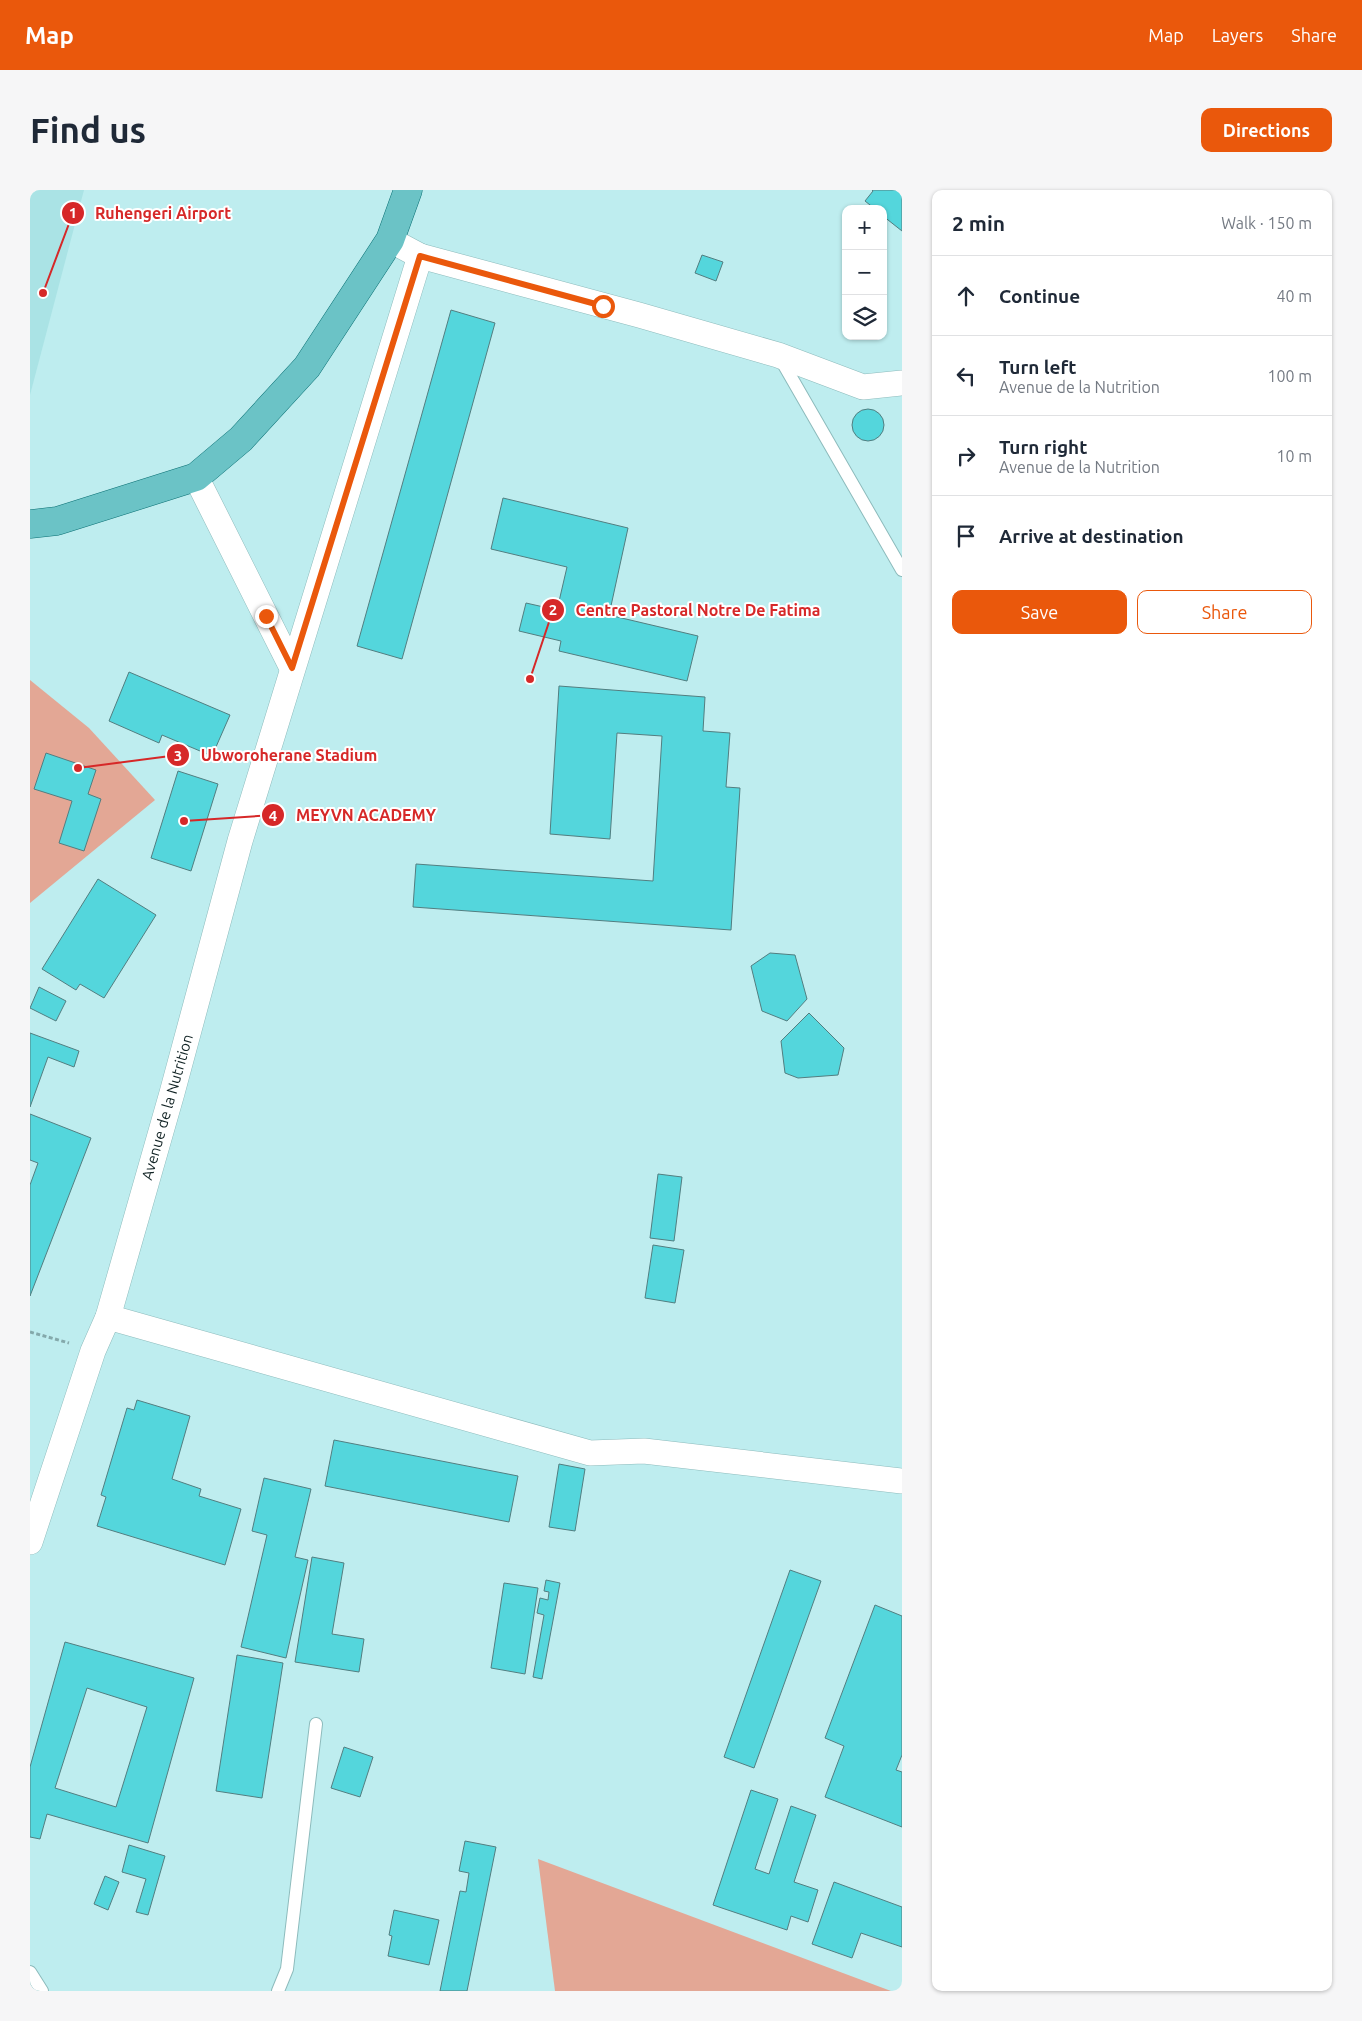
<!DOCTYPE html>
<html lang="en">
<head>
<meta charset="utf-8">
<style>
	body { margin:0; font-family:Ubuntu,sans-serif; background:#f6f6f7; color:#1f2937 }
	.controls { position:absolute; right:15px; top:15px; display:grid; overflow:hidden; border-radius:10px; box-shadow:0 1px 4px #0004 }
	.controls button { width:45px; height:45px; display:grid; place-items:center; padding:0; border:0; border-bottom:1px solid #e0e1e3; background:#fff; color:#1f2937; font:25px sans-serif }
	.stop { position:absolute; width:15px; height:15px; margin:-11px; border:4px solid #ea580c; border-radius:50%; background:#fff }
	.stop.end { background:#ea580c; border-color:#fff; box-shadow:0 1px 5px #0008 }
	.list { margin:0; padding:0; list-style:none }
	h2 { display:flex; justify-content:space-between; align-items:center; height:65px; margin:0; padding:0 20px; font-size:21px }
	h2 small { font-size:16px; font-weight:400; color:#747a83 }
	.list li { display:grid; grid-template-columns:32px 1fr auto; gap:15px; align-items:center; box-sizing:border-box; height:80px; padding:0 20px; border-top:1px solid #e0e1e3 }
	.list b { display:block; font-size:19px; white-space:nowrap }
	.list p { margin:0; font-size:16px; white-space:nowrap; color:#747a83 }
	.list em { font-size:16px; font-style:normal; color:#747a83 }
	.actions { display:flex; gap:10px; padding:15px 20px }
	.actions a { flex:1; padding:11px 0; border:1px solid #ea580c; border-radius:10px; text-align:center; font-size:18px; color:#ea580c }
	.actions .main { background:#ea580c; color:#fff }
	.icon { flex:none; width:28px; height:28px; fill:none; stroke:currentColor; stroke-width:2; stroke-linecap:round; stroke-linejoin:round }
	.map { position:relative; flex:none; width:872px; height:1801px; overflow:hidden; border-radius:10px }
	header { display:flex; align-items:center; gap:30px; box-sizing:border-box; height:70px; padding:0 25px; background:#ea580c; color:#fff }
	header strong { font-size:24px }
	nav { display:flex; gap:28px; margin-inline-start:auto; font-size:18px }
	.intro { display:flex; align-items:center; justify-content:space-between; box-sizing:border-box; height:120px; padding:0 30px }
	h1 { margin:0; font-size:35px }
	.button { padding:12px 22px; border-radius:10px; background:#ea580c; color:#fff; font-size:18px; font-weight:700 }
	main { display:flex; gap:30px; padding:0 30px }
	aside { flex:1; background:#fff; border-radius:10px; box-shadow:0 1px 4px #0004 }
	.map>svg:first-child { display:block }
	.built { fill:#aae3e5 }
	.green { fill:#e3a795 }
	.building { fill:#54d6dc; stroke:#527e80; fill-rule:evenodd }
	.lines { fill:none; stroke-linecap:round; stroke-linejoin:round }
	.service-casing { stroke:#8dbbbc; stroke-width:14 }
	.minor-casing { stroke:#8dbbbc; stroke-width:26 }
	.primary-casing { stroke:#0c7175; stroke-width:29 }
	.path { stroke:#84a9ab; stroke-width:3; stroke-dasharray:4 2.5; stroke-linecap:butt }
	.service { stroke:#fff; stroke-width:12 }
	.minor { stroke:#fff; stroke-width:25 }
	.primary { stroke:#6bc3c6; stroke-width:28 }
	.route { stroke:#ea580c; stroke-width:6 }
	.labels { text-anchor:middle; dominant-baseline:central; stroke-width:4; stroke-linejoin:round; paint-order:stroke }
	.street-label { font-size:15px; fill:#112324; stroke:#fff }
	.leader { fill:none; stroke:#d62828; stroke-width:2 }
	.callout-dot { fill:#d62828; stroke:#fff; stroke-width:2 }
	.mark-label { font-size:15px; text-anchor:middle; font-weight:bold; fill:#fff }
	.callout-label { font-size:16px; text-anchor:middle; font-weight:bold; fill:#d62828; stroke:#fff; stroke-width:4; stroke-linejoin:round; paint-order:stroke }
</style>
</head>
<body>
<header>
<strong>Map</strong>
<nav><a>Map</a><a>Layers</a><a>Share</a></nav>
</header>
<div class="intro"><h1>Find us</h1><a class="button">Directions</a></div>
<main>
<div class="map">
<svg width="872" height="1801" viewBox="0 0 872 1801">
	<rect width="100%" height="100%" fill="#beedef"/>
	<polygon class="built" points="0,0 54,0 0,205"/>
	<g class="green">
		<polygon points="0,490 59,538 125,610 0,713"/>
		<polygon points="508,1669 861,1801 525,1801"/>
	</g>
	<g class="building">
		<polygon points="842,0 872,0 872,41 853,26 853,19 845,19 835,11 843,1"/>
		<polygon points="672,65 693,72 686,91 665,83"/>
		<polygon points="421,120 465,133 372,469 327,456"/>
		<circle cx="838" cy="235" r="16"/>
		<polygon points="473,308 598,338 579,425 668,446 657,491 529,461 531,451 489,441 496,413 527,420 537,377 461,359"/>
		<polygon points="99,482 200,525 182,566 132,545 129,553 79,531"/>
		<polygon points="529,496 675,507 673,541 700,543 696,597 710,598 701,740 383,717 386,674 623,691 632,546 587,543 580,649 520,644"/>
		<polygon points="16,563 66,580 58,604 71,609 54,661 29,653 42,611 4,599"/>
		<polygon points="148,581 188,594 161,681 121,668"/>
		<polygon points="68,689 126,725 74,808 50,794 46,800 12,779"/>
		<polygon points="740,763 765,765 777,809 757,831 732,821 721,776"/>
		<polygon points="9,797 36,811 26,831 0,818"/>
		<polygon points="779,823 814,858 808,885 768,888 755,883 751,851"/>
		<polygon points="0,843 49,861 44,877 18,867 0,917"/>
		<polygon points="0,924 61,948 0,1106 0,995 8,973 0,970"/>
		<polygon points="628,984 652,987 644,1051 620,1048"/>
		<polygon points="623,1055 654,1060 645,1113 615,1108"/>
		<polygon points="107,1210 160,1226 142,1289 171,1299 169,1306 211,1319 195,1375 67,1336 76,1307 71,1305 97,1218 104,1220"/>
		<polygon points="304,1250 488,1286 479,1332 295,1296"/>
		<polygon points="529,1274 555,1279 545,1341 519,1337"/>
		<polygon points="234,1288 281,1299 265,1367 278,1370 256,1468 211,1457 237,1345 222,1341"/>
		<polygon points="282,1367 314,1373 302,1444 334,1449 329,1482 265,1472"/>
		<polygon points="760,1380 791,1391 724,1578 694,1567"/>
		<polygon points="516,1390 530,1393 512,1489 503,1487 514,1425 507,1423 510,1408 518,1410 519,1402 514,1401"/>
		<polygon points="474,1393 508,1398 495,1484 461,1478"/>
		<polygon points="845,1415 872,1426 872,1565 866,1580 872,1582 872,1637 795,1607 814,1556 795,1548"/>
		<path d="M35 1452 164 1488 118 1653 17 1624 10 1649 0 1647V1577ZM57 1498 117 1517 86 1617 25 1598Z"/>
		<polygon points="207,1465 253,1473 232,1608 186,1601"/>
		<polygon points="314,1557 343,1567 330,1607 301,1598"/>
		<polygon points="721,1600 748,1609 725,1679 739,1684 761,1616 786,1625 764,1692 788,1700 778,1732 761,1726 757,1740 683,1715"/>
		<polygon points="435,1651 466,1657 437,1801 410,1801 430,1701 436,1702 439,1683 429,1681"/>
		<polygon points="99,1655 135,1666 118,1725 106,1722 116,1689 92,1682"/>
		<polygon points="75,1686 89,1692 78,1720 64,1714"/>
		<polygon points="804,1692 872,1717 872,1757 831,1743 822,1768 782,1754"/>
		<polygon points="364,1720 409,1730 399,1775 358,1766 362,1746 359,1745"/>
	</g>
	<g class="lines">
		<defs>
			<g id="service">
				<polyline points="750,168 872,380"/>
				<polyline points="0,1782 12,1801"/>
				<polyline points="248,1801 257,1779 286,1534"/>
			</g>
			<g id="minor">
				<polyline points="360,50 390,66 609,125 748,165 833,197 872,193"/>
				<polyline points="166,287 262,478"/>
				<polyline points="78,1127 560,1263 614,1261 872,1291"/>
				<polyline points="0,1352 63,1161 78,1127 142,903 210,651 390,66"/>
			</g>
			<polyline id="primary" points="0,334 27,331 166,287 211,249 277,177 360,50 378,0"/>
		</defs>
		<use href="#service" class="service-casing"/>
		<use href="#minor" class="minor-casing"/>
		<use href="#primary" class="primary-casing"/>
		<polyline class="path" points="0,1142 39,1153"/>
		<use href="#service" class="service"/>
		<use href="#minor" class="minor"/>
		<use href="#primary" class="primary"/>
	</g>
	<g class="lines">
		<polyline class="route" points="236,426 262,478 390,66 573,116"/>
	</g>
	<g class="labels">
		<g class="street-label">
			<text transform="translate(137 917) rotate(-74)">Avenue de la Nutrition</text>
		</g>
	</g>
	<path class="leader" d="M13 103L43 23M500 489L523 420M48 578L148 565M154 631L243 625"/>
	<g class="callout-dot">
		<circle cx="13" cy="103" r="5"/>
		<circle cx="500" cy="489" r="5"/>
		<circle cx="48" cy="578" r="5"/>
		<circle cx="154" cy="631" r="5"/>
		<circle cx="43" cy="23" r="12"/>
		<circle cx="523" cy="420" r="12"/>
		<circle cx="148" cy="565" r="12"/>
		<circle cx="243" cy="625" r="12"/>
	</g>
	<g class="mark-label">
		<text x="43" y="28">1</text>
		<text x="523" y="425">2</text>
		<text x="148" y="571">3</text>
		<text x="243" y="631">4</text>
	</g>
	<g class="callout-label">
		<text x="133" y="29">Ruhengeri Airport</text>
		<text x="668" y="426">Centre Pastoral Notre De Fatima</text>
		<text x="259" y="571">Ubworoherane Stadium</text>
		<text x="336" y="631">MEYVN ACADEMY</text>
	</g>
</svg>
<div class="controls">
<button>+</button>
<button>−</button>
<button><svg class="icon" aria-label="layers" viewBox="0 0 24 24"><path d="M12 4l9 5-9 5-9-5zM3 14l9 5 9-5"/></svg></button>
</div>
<div class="stop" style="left:573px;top:116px"></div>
<div class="stop end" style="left:236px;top:426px"></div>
</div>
<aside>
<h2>2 min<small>Walk · 150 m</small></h2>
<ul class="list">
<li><svg class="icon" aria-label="ahead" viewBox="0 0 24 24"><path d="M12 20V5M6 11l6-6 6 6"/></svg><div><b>Continue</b></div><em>40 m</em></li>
<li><svg class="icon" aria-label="left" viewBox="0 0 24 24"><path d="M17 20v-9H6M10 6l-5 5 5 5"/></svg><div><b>Turn left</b><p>Avenue de la Nutrition</p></div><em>100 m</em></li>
<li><svg class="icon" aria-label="right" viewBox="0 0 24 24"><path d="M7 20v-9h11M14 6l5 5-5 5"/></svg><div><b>Turn right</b><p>Avenue de la Nutrition</p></div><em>10 m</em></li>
<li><svg class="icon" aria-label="arrive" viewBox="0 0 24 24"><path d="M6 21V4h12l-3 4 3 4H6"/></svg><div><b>Arrive at destination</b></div></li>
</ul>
<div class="actions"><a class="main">Save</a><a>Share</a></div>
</aside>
</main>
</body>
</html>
